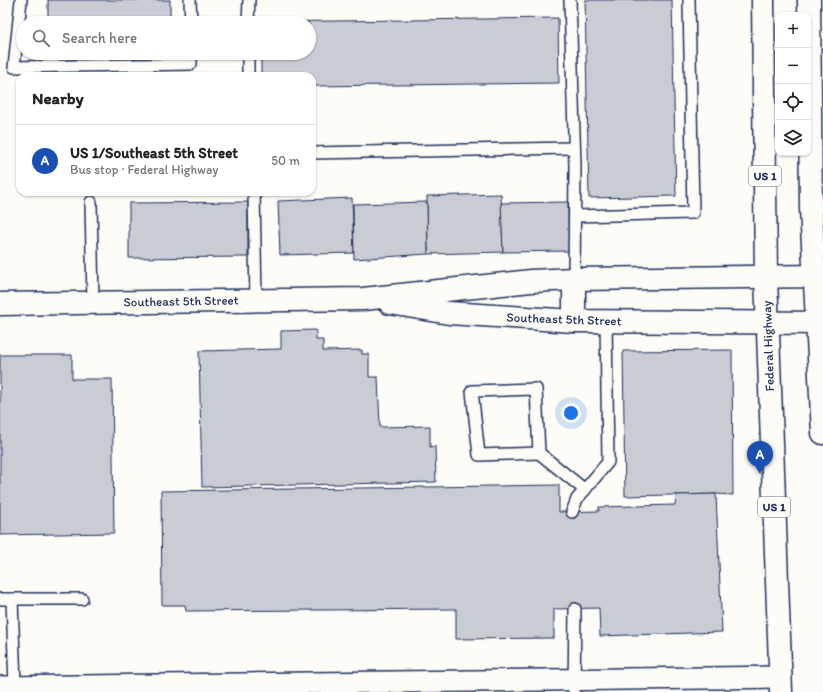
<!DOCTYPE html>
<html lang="en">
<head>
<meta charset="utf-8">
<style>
	body { margin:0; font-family:Itim,sans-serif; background:#f2f2f2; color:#222 }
	.controls { position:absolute; right:12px; top:12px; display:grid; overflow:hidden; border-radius:8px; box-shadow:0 1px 3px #0004 }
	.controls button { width:36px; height:36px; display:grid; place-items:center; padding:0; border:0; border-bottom:1px solid #e0e0e0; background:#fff; color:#222; font:20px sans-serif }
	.you { position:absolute; left:571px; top:413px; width:14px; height:14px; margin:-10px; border:3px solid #fff; border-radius:50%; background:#1a73e8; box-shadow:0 0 0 6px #1a73e833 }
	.badge { display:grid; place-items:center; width:26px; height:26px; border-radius:50%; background:#c8321e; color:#fff; font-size:13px; font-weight:700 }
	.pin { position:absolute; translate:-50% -33px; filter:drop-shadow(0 1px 2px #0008) }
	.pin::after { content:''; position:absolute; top:21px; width:14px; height:12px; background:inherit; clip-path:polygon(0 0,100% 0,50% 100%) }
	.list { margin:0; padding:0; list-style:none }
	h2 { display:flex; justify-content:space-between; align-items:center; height:52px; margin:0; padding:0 16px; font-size:17px }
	h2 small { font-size:13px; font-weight:400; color:#767676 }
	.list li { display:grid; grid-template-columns:26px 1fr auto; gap:12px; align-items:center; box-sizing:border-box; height:72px; padding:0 16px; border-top:1px solid #e0e0e0 }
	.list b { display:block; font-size:15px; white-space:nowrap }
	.list p { margin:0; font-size:13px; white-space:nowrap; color:#767676 }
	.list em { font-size:13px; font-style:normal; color:#767676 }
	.icon { flex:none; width:22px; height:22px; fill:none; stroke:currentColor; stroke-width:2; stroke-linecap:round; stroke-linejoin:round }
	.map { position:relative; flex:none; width:823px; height:692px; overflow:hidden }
	.search { position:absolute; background:#fff; box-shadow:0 1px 3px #0004; left:16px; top:16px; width:300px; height:44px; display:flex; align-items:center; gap:10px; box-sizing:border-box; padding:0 14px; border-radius:22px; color:#767676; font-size:15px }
	.panel { position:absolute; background:#fff; box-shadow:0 1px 3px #0004; left:16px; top:72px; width:300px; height:124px; border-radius:12px }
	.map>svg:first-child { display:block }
	.building { fill:#c9ccd3; stroke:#1b2f5e }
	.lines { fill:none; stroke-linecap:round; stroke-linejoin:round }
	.lane-casing { stroke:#1b2f5e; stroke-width:14 }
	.street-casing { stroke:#1b2f5e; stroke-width:24 }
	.secondary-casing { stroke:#1b2f5e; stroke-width:25 }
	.primary-casing { stroke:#1b2f5e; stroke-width:25 }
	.lane { stroke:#fdfcf7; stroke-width:11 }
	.street { stroke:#fdfcf7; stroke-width:21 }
	.secondary { stroke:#fdfcf7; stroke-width:22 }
	.primary { stroke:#fdfcf7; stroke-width:22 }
	.labels { text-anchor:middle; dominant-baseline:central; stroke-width:4; stroke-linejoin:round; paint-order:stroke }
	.shield { fill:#fdfcf7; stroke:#5f6c8c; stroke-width:1 }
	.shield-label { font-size:12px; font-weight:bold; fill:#1b2f5e }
	.street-label { font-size:13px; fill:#1b2f5e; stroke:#fdfcf7 }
</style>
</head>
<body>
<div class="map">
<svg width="823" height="692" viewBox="0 0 823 692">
	<rect width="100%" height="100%" fill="#fdfcf7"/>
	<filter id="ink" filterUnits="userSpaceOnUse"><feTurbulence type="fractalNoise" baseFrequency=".025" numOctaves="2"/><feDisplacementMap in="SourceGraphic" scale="8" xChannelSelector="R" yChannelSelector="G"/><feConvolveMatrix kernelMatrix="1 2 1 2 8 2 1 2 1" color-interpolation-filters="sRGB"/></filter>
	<g filter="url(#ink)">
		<g class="building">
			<rect x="48" y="0" width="122" height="23"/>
			<polygon points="585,0 672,0 676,196 589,198"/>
			<polygon points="558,18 559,83 312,86 312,76 261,76 261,53 309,53 309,23 260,23 260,22"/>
			<polygon points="76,53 148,53 148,55 76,56"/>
			<polygon points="501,194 503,252 428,254 427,196"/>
			<polygon points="352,198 354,253 280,255 278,201"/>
			<polygon points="248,202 248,257 129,258 129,203"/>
			<polygon points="427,202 428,254 354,259 353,204"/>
			<polygon points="568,202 569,251 503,252 501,203"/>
			<polygon points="316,330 316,340 323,340 323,351 362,350 362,354 369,354 369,377 378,377 380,427 430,426 430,447 435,446 436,482 202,487 199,351 281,349 281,331"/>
			<polygon points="732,350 733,495 716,494 625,496 623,351"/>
			<polygon points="0,355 72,355 72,379 112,379 114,533 0,535"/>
			<polygon points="559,485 559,512 599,511 599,507 675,505 676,495 716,494 722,632 600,636 599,608 554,609 554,638 456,639 456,609 186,611 185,605 162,605 161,491"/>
		</g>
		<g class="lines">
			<defs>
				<g id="lane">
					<polyline points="21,0 14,67 191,64 191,53"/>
					<polyline points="190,0 191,23"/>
					<polyline points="570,0 575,166 574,279"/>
					<polyline points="248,23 249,0"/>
					<polyline points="248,76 248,53"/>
					<polyline points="312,153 574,148"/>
					<polyline points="254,192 256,300"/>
					<polyline points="91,202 93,302"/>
					<polyline points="575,216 693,213 689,0"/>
					<polygon points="536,389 539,453 479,455 472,391"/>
					<polyline points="539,453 585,490"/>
					<polyline points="572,512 577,499 608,462 606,321"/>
					<polyline points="0,599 12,599"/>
					<polyline points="15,686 12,599 82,599"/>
					<polyline points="574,692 575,609"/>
				</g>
				<polyline id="street" points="0,687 781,677"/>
				<g id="secondary">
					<polyline points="390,303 449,313 574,321 823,323"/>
					<polyline points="0,304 363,299 531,281 574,279 823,276"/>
					<polyline points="574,321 574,279"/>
				</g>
				<g id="primary">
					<polyline points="763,0 766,277 781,692"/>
					<polyline points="809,0 811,208 823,433"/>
				</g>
			</defs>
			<use href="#lane" class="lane-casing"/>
			<use href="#street" class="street-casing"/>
			<use href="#secondary" class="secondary-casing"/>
			<use href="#primary" class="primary-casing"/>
			<use href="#lane" class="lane"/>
			<use href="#street" class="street"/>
			<use href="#secondary" class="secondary"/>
			<use href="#primary" class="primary"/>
		</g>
	</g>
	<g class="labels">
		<g class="shield">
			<rect x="749" y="166" width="32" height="20" rx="3"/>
			<rect x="758" y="497" width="32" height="20" rx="3"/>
		</g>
		<g class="shield-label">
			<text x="765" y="176">US 1</text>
			<text x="774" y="507">US 1</text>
		</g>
		<g class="street-label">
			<text transform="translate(181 301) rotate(-1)">Southeast 5th Street</text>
			<text transform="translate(564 319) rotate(2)">Southeast 5th Street</text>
			<text transform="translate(768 346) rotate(-92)">Federal Highway</text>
		</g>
	</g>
</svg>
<div class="controls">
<button>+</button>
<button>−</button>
<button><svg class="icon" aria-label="locate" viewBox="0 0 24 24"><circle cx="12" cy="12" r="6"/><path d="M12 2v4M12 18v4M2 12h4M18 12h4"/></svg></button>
<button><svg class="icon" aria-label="layers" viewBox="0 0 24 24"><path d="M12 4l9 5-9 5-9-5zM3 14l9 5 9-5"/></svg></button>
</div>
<div class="you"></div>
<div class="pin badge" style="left:760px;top:474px;background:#1a4fb4">A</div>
<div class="search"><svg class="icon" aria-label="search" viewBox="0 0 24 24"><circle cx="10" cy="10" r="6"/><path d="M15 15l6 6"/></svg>Search here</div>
<section class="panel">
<h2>Nearby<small></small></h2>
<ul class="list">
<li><span class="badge" style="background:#1a4fb4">A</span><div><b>US 1/Southeast 5th Street</b><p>Bus stop · Federal Highway</p></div><em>50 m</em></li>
</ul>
</section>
</div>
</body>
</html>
